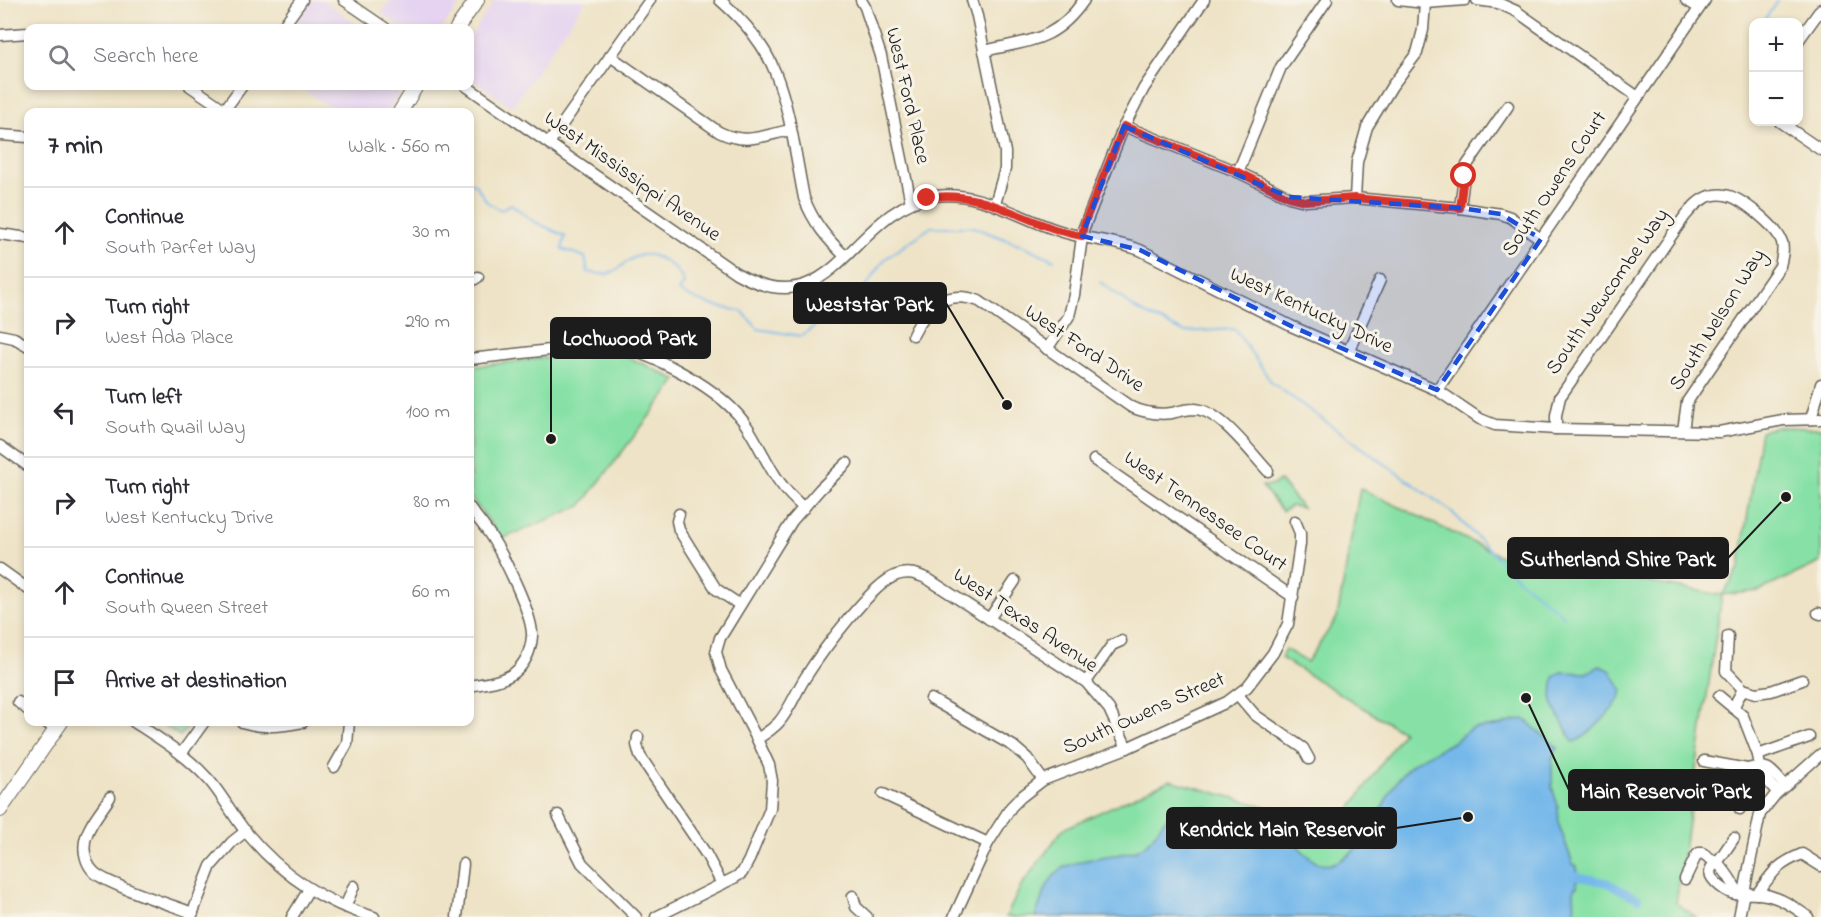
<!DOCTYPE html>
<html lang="en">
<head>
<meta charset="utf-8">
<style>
	body { margin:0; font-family:"Indie Flower",sans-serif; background:#f2f2f3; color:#2b2b33 }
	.controls { position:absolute; right:18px; top:18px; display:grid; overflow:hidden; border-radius:12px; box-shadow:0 3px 9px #0003 }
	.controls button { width:54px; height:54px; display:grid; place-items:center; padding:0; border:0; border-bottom:2px solid #e1e1e2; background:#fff; color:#2b2b33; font:30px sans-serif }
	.stop { position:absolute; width:18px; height:18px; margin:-14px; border:4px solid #d93025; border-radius:50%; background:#fff }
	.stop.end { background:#d93025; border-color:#fff; box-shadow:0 2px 6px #0008 }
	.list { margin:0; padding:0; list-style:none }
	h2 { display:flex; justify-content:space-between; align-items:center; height:78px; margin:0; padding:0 24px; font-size:26px }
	h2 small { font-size:20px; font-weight:400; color:#7c7c81 }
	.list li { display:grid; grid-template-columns:39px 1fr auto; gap:18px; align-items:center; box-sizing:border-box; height:90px; padding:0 24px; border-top:2px solid #e1e1e2 }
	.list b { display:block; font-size:22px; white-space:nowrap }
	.list p { margin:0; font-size:20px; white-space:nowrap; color:#7c7c81 }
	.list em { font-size:20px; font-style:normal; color:#7c7c81 }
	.icon { flex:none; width:33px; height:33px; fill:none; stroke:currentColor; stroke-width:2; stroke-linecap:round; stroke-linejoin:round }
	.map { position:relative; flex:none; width:1821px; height:917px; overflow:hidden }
	.search { position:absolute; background:#fff; box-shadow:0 3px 9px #0003; left:24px; top:24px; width:450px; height:66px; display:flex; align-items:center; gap:15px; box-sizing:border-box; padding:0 21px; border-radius:12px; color:#7c7c81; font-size:22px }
	.panel { position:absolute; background:#fff; box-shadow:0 3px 9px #0003; left:24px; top:108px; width:450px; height:618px; border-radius:12px }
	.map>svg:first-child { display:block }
	.built { fill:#e5d3f1 }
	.green { fill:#87e1a6; stroke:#527e61; stroke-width:1.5 }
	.water { fill:#75b8ea; stroke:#486a83; stroke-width:1.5 }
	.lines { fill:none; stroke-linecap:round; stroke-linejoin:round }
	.stream { stroke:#75b8ea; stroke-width:2 }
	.canal { stroke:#75b8ea; stroke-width:8 }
	.minor-casing { stroke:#666258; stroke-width:13 }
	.major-casing { stroke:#666258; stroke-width:16 }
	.minor { stroke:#fff; stroke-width:10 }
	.major { stroke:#fff; stroke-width:14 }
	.route { stroke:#d93025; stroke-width:8 }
	.marked { fill:#1d4ed8; fill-opacity:0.2; stroke:#1d4ed8; stroke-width:4.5; stroke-dasharray:12 8; stroke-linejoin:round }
	.labels { text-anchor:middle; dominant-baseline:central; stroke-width:6; stroke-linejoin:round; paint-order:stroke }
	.street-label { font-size:21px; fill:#1c1c1c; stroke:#f7f3e8 }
	.leader { fill:none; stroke:#1c1c1c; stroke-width:2 }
	.callout-dot { fill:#1c1c1c; stroke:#f7f3e8; stroke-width:2 }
	.callout { fill:#1c1c1c; stroke:#1c1c1c; stroke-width:2 }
	.callout-label { font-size:22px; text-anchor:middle; font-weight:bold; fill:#fff }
</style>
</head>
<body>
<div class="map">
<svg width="1821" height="917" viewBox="0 0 1821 917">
	<rect width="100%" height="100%" fill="#f7f3e8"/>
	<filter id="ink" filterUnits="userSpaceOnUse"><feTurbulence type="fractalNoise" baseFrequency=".0167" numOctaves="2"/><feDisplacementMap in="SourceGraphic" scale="12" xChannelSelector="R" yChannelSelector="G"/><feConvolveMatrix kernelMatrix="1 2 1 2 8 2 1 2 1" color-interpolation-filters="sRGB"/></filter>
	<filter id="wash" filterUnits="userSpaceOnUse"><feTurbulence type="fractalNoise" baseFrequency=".008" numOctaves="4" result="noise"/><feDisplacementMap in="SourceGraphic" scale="24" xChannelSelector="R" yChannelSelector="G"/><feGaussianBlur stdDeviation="1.35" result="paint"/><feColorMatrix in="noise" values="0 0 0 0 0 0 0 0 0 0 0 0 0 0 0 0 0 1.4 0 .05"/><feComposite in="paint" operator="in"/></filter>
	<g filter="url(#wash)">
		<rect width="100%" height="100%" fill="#eee3c6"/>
		<g class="built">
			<polygon points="313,0 323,0 362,28 293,28"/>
			<polygon points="391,0 463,0 442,28 402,28 381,13"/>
			<polygon points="495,0 586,0 512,107 470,78 470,37"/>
			<polygon points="298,86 404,86 387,112 337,112"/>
		</g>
		<g class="green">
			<polygon points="591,352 622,354 677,380 581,506 501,539 490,522 470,497 470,367"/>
			<polygon points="1777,427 1821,428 1821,562 1759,591 1722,595 1676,903 1696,917 1644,917 1639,914 1626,914 1626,917 1006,917 1021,886 1063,829 1170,780 1338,827 1403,732 1281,658 1285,649 1307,662 1337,618 1360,488 1505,558 1722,595 1739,569 1761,431"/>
			<polygon points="1280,481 1302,508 1291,506 1282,511 1262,486 1273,485"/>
			<polygon points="159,722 192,722 180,736"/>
		</g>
		<g class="water">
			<path d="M1600 666 1610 670 1622 691C1620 704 1587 739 1573 742L1552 703 1553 680 1555 676 1562 672 1586 673Z"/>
			<path d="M1524 719 1558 748 1552 758V787L1558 807 1559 825 1573 864 1577 866V887L1574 888 1575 917H1035C1052 868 1056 865 1107 856 1116 855 1126 854 1134 851 1159 842 1159 813 1184 807 1204 802 1266 821 1284 833 1298 842 1311 869 1331 864 1367 855 1380 803 1400 777 1417 756 1432 755 1453 742 1459 739 1464 732 1471 729 1476 727 1483 728 1489 727 1501 725 1512 721 1524 719Z"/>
		</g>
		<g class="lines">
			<g class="stream">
				<polyline points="1763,22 1778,0"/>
				<path d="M470 183 475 184 487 202 501 210 511 204 533 221 565 236 562 249 585 257 588 272C594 273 601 275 607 274 617 272 626 261 635 257 653 249 678 266 684 283L679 291C701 304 717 307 742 311L758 329 801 336 862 292 885 259 931 227H973L1024 246 1054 260"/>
				<polyline points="1100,282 1137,310 1184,332 1235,329 1272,383 1452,512 1518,579 1564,616"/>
			</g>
			<polyline class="canal" points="1577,876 1608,883 1638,899"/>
		</g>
	</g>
	<g filter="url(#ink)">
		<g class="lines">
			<defs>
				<g id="minor">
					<polyline points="344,0 385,28"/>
					<path d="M720 0C743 20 764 43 775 72 790 109 796 158 804 198 813 222 827 239 845 256"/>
					<polyline points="861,0 865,7 881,56 911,203"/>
					<polyline points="972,0 977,16 1005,152 1005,169 995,204"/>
					<polyline points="1398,0 1425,3 1465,0"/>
					<polyline points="1477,0 1498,3 1516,11 1638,97"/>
					<polyline points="1686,0 1699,8"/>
					<polyline points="282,28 302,0"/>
					<polyline points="0,35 28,33"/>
					<polyline points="1798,41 1821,9"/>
					<path d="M984 51C1030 40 1055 42 1084 0"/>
					<path d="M610 56 719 132C745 145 762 136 790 130"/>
					<polyline points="190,86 228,112"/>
					<path d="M466 86 736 273C836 330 850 209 935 196 980 190 1018 218 1060 231 1086 240 1114 240 1140 250L1291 326 1437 390 1480 419 1495 425 1556 429 1719 432 1783 420 1821 419"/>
					<polyline points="223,112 242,86"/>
					<polyline points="1780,122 1821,150"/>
					<polyline points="1124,126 1238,172 1289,197 1305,201 1355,198 1460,208 1501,214 1510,217 1541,239"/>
					<polyline points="0,135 28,137"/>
					<polyline points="549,143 650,0"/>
					<polyline points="1238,172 1281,67 1327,0"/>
					<polyline points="1355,198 1357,162 1367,127 1392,86 1417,53 1423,30 1425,3"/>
					<polyline points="1460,208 1464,176 1467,165 1508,106"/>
					<polyline points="0,234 28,238"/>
					<polyline points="470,282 478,277"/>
					<polyline points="0,335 14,338 28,346"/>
					<path d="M913 335C927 306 946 289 979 301L1131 407C1143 412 1158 415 1172 413 1179 411 1187 409 1195 409 1220 410 1251 453 1268 471"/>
					<polyline points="1047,349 1069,316 1074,295 1083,230 1124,126 1144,88 1204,0"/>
					<polyline points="1349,350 1380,280"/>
					<path d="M470 359 603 344C648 350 723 388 748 428 768 460 773 482 804 508"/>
					<polyline points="1437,390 1705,0"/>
					<polyline points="1811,419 1821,384"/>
					<path d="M1556 429V415L1560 397 1685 216C1692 208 1699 199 1710 196 1714 195 1720 194 1725 195 1741 197 1777 227 1782 242 1784 251 1782 257 1780 266L1687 402 1683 431"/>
					<polyline points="0,446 28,466"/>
					<polyline points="1094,460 1293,597"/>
					<path d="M470 508C477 518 486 528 492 538 504 557 533 615 532 636 531 650 525 664 514 673 501 682 484 683 470 686"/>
					<polyline points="679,514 677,521 679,530 716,589 740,605"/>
					<polyline points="0,569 28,589"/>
					<polyline points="1818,613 1821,614"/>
					<polyline points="989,619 1015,581"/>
					<polyline points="1728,636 1726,671 1743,689"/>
					<polyline points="1086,682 1112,645 1121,641"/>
					<polyline points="1238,695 1255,715 1303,748 1309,759"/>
					<polyline points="1719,696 1743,716 1758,755 1761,773 1777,792"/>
					<polyline points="931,699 1013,746 1027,758 1043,780"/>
					<polyline points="18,702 28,710"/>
					<polyline points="1733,708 1743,689 1756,693 1771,691 1802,680"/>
					<polyline points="45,722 56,729"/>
					<path d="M134 722C160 739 188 756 209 780 223 796 233 816 246 832 280 873 323 903 374 917"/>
					<path d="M242 722C264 729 281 726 303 722"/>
					<polyline points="638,737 637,745 640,756 706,854 722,884"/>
					<path d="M757 739C765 734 773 729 779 722 790 709 796 692 805 678 820 654 872 583 897 575 908 571 917 574 928 579L1086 682 1109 709 1127 748"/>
					<polyline points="181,754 204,722"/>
					<polyline points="1758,755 1809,737"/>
					<polyline points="1704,761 1747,769"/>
					<polyline points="334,767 347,744 349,722"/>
					<polyline points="883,794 988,843"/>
					<path d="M110 797C102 810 88 825 85 841 83 852 86 864 94 872 107 885 172 905 193 913"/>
					<path d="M1740 809 1747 769C1769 763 1771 770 1785 786"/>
					<polyline points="558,815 582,863 636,917"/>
					<path d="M1734 838 1717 863C1727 871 1732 883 1739 893"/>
					<path d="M1685 879 1696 856 1699 853H1702L1717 863C1713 865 1710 868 1710 873 1711 881 1727 893 1735 894 1749 894 1762 892 1776 898 1788 902 1798 910 1808 917"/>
					<path d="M1757 894C1773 872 1776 865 1802 854L1821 866"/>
					<polyline points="853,896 856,907 867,917"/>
					<polyline points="345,907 354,886"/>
					<polyline points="191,917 211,866 232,842 246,831"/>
					<polyline points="292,917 309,889"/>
					<polyline points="457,917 463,864"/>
					<polyline points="656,917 734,878 742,873 749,860 770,809 772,781 769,765 757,739 721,670 716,652 720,638 792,521 820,489 847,463"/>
					<polyline points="954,917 988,843 1011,807 1021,797 1043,780 1127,748 1227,702 1247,687 1273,653 1288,624 1300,544 1300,533 1295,521"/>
					<polyline points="1739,917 1760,814 1776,794 1821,754"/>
				</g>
				<g id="major">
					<polyline points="457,28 477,0"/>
					<polyline points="400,112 416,86"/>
					<polyline points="0,810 61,722"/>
				</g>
			</defs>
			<use href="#minor" class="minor-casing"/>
			<use href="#major" class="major-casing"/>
			<use href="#minor" class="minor"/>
			<use href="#major" class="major"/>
		</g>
	</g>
	<g class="lines" filter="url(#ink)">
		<path class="route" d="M927 198C984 187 1028 227 1082 236L1084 224 1124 126 1238 172 1288 197 1305 201 1355 198 1460 208 1464 176"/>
	</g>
	<path class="marked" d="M1124 126 1289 197 1460 208 1501 214 1541 239 1437 390 1291 326 1140 250 1082 236Z"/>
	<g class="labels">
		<g class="street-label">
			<text transform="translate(907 96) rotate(77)">West Ford Place</text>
			<text transform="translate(632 177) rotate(35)">West Mississippi Avenue</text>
			<text transform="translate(1555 184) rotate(-56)">South Owens Court</text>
			<text transform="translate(1608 292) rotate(-55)">South Newcombe Way</text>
			<text transform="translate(1311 311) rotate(25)">West Kentucky Drive</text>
			<text transform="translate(1718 320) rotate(-58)">South Nelson Way</text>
			<text transform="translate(1084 349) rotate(34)">West Ford Drive</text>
			<text transform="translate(1205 512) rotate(35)">West Tennessee Court</text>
			<text transform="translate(1025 621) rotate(34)">West Texas Avenue</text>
			<text transform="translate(1144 714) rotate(-24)">South Owens Street</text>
		</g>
	</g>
	<path class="leader" d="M1007 405L946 303M551 439L551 338M1786 497L1728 558M1526 698L1569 790M1468 817L1396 828"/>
	<g class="callout-dot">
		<circle cx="1007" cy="405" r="6"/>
		<circle cx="551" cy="439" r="6"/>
		<circle cx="1786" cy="497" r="6"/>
		<circle cx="1526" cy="698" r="6"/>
		<circle cx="1468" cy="817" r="6"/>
	</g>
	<g class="callout">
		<rect x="794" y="283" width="152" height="40" rx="6"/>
		<rect x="551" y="318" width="159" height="40" rx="6"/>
		<rect x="1508" y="538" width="220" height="40" rx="6"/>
		<rect x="1569" y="770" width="195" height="40" rx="6"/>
		<rect x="1167" y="808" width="229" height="40" rx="6"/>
	</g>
	<g class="callout-label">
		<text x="870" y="311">Weststar Park</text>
		<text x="630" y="345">Lochwood Park</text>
		<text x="1618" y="566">Sutherland Shire Park</text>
		<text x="1666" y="798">Main Reservoir Park</text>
		<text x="1282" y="836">Kendrick Main Reservoir</text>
	</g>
</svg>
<div class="controls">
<button>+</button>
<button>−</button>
</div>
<div class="stop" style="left:1464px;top:176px"></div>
<div class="stop end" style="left:927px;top:198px"></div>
<div class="search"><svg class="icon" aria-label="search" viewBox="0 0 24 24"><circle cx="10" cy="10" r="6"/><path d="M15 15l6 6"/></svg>Search here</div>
<section class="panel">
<h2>7 min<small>Walk · 560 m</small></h2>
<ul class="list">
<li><svg class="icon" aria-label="ahead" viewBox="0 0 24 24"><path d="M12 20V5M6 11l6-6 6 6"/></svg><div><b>Continue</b><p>South Parfet Way</p></div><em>30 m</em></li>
<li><svg class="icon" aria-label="right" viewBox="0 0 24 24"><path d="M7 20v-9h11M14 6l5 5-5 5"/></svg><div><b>Turn right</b><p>West Ada Place</p></div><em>290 m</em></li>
<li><svg class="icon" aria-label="left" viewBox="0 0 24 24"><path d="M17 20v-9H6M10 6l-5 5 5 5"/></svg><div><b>Turn left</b><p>South Quail Way</p></div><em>100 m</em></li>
<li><svg class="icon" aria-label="right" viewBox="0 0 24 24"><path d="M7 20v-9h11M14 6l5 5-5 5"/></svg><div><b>Turn right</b><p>West Kentucky Drive</p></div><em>80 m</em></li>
<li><svg class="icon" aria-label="ahead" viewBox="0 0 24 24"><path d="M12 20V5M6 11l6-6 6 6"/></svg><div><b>Continue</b><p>South Queen Street</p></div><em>60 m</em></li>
<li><svg class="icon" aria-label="arrive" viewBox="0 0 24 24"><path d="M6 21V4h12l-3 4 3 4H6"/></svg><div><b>Arrive at destination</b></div></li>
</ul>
</section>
</div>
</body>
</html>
